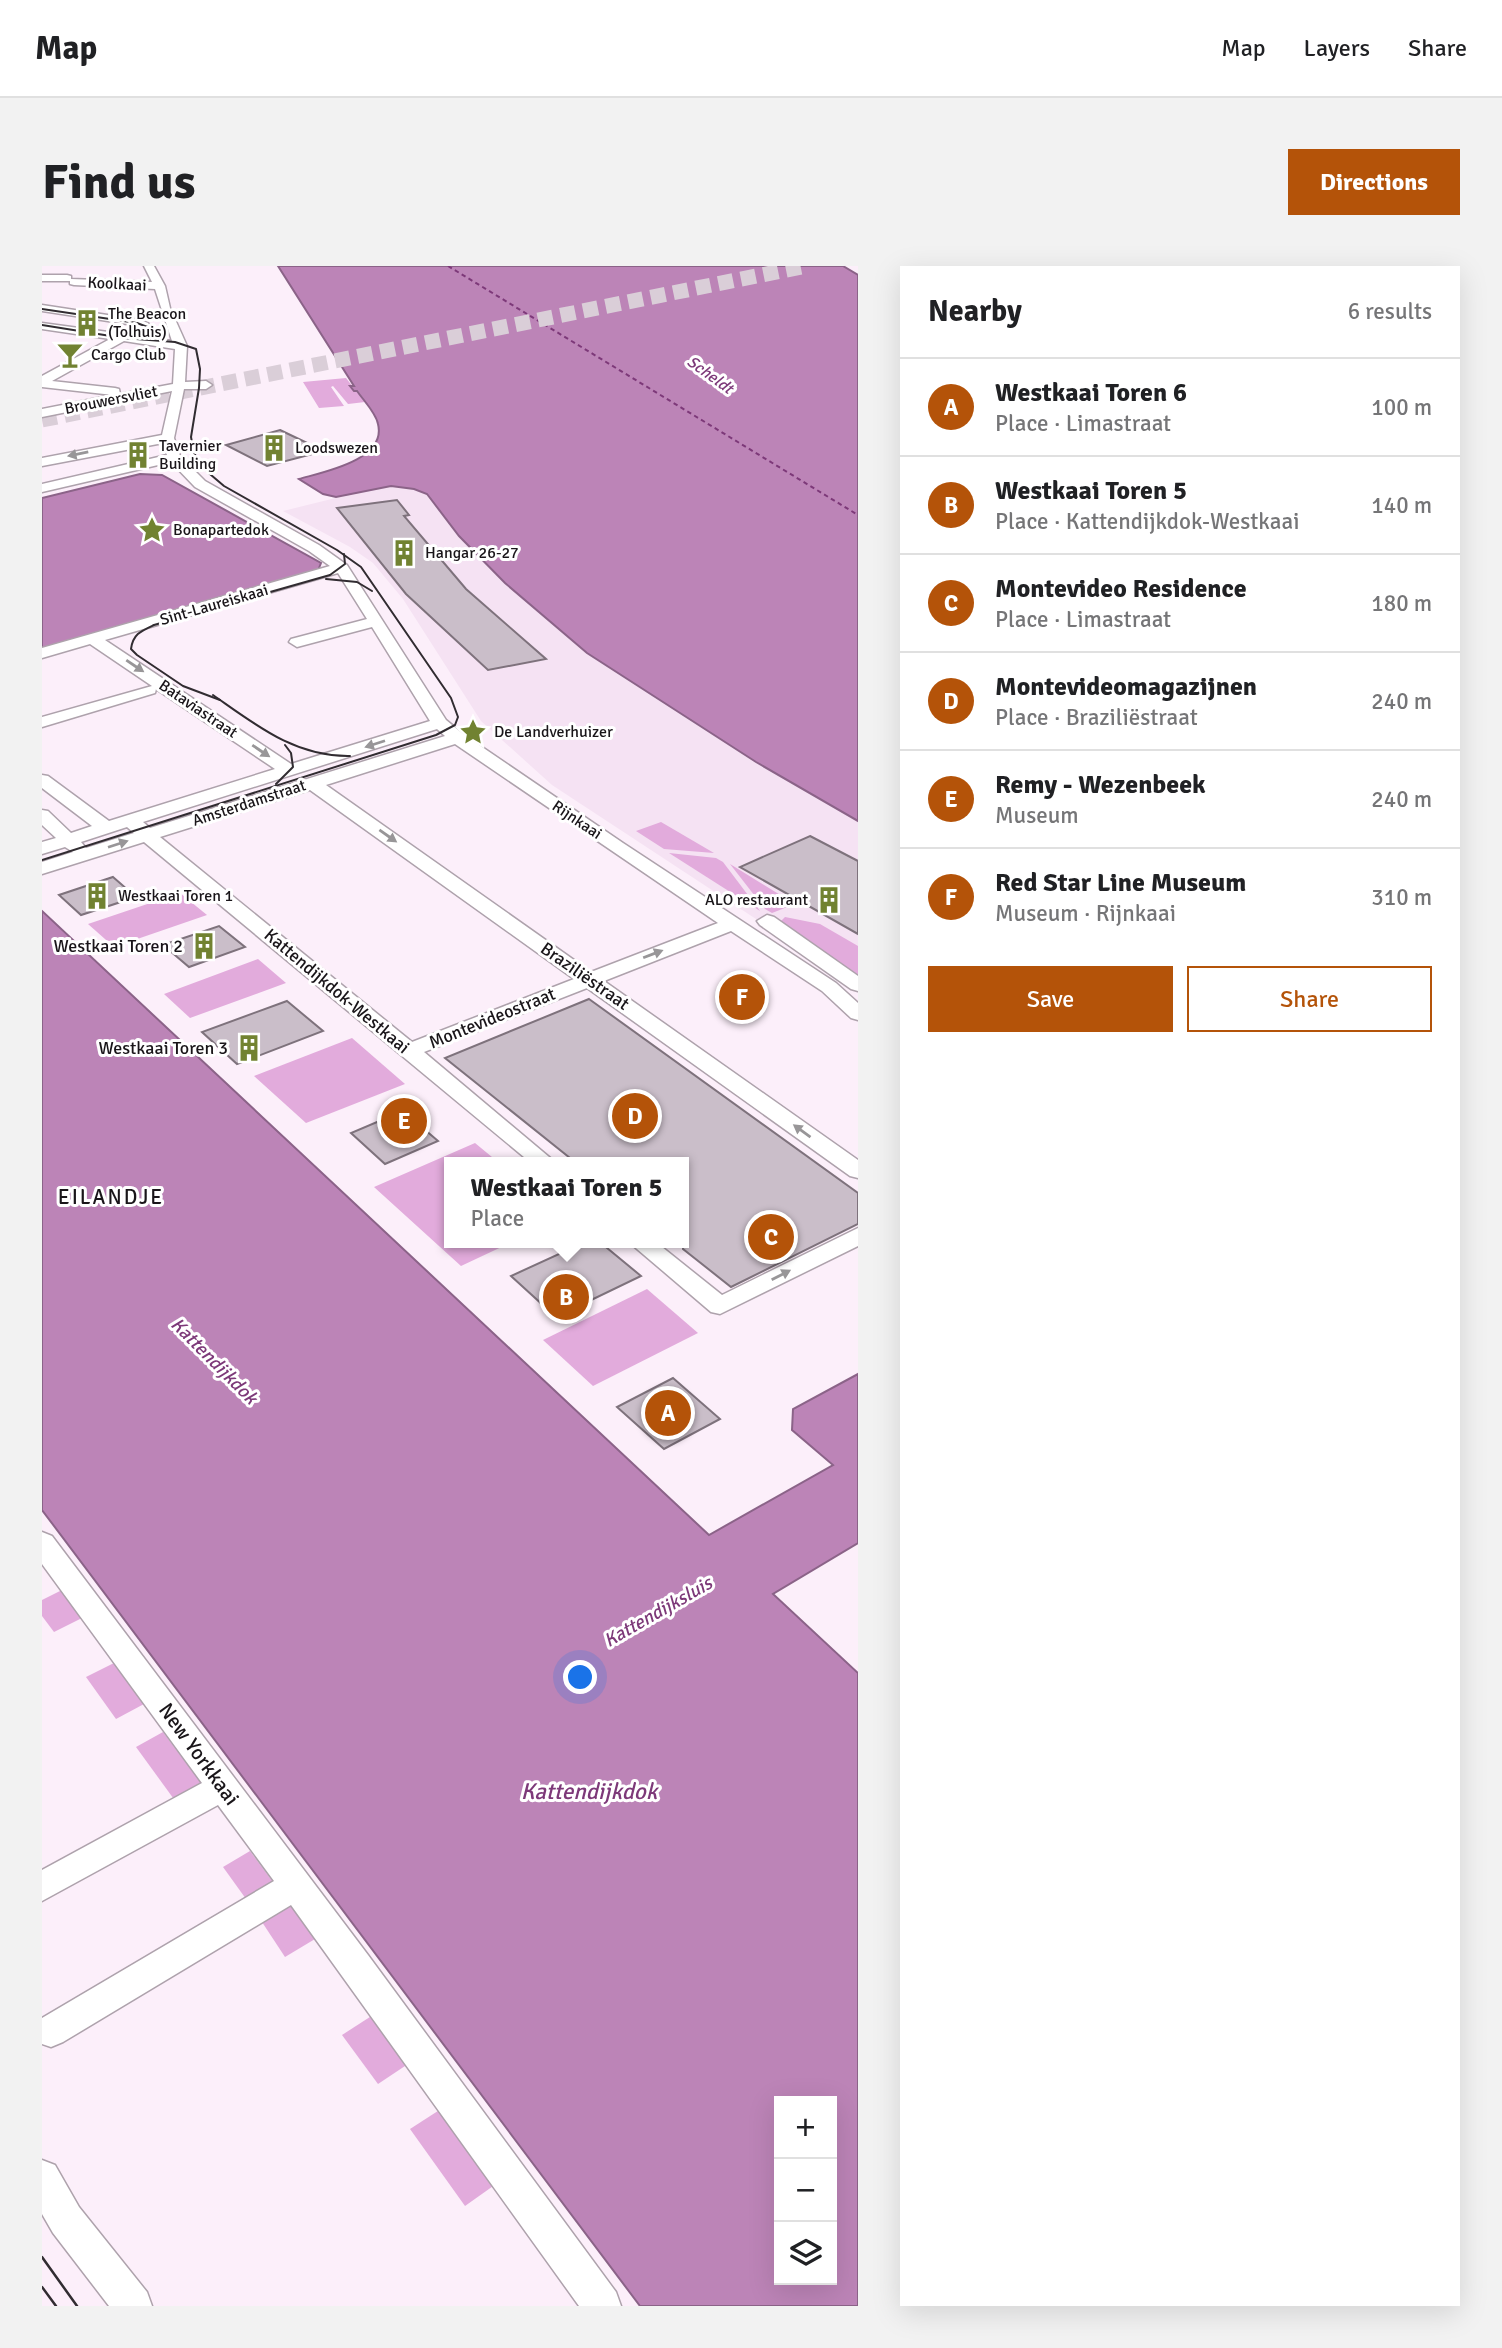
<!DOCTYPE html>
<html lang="en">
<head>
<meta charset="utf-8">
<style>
	body { margin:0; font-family:Signika,sans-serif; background:#f2f2f2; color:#202124 }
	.controls { position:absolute; right:21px; bottom:21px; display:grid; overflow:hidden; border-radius:0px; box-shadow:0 7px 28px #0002 }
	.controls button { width:63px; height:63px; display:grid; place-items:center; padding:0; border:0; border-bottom:2px solid #e0e0e0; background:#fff; color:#202124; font:35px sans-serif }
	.you { position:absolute; left:539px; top:1412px; width:24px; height:24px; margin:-18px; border:5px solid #fff; border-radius:50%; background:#1a73e8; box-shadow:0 0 0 10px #1a73e833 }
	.badge { display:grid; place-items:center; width:46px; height:46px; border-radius:50%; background:#b45309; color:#fff; font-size:23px; font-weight:700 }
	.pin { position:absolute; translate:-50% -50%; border:4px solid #fff; box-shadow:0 2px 7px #0006 }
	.popup { position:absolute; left:402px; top:891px; width:245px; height:91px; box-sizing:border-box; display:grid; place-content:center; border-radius:0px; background:#fff; filter:drop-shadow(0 2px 5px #0005); font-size:23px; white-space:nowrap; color:#757577 }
	.popup b { font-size:26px; color:#202124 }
	.popup::after { content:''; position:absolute; left:50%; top:100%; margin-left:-14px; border:14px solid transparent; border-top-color:#fff }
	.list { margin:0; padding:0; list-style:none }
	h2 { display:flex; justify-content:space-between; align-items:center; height:91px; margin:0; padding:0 28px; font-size:30px }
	h2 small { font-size:23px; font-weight:400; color:#757577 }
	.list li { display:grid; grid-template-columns:46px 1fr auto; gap:21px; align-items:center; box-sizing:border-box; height:98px; padding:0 28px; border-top:2px solid #e0e0e0 }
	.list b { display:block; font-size:26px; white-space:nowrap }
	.list p { margin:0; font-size:23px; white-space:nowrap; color:#757577 }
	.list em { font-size:23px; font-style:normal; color:#757577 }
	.actions { display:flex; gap:14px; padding:21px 28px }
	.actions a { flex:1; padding:16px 0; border:2px solid #b45309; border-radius:0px; text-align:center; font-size:24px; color:#b45309 }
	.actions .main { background:#b45309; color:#fff }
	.icon { flex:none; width:38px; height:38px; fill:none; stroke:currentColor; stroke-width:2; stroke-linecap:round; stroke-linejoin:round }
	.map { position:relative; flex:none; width:816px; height:2040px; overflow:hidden; border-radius:0px }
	header { display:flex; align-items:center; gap:42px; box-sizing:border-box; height:98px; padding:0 35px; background:#fff; border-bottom:2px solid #e0e0e0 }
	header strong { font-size:33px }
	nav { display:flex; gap:38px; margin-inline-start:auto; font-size:24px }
	.intro { display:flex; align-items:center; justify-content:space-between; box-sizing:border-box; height:168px; padding:0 42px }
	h1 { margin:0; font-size:49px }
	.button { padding:18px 32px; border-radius:0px; background:#b45309; color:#fff; font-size:24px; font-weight:700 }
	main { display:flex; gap:42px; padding:0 42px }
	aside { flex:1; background:#fff; border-radius:0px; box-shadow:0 7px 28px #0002 }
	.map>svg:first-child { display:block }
	.built { fill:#f5e2f3 }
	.green { fill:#e2abdc }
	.water { fill:#bc84b7; stroke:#8b6388; stroke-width:2; fill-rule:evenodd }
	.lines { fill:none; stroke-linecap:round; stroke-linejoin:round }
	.ferry { stroke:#7d3979; stroke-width:2; stroke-dasharray:4.5 3.5; stroke-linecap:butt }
	.building { fill:#cabec9; stroke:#7e727c; stroke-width:2 }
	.major-tunnel { stroke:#daced8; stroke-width:15; stroke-dasharray:15 8; stroke-linecap:butt }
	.minor-casing { stroke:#aea2ac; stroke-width:3 }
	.minor { fill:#fff; fill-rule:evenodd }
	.tram-far1 { stroke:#312c31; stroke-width:2 }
	.tram { stroke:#312c31; stroke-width:2.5 }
	.oneway { fill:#989698 }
	.labels { text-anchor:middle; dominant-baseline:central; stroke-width:6; stroke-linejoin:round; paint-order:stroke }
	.far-street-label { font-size:16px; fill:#191519; stroke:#fff }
	.far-poi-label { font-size:16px; fill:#191519; stroke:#fff; text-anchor:start }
	.far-water-label { font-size:16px; font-style:italic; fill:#7d3979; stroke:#fff }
	.poi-label { font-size:18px; fill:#191519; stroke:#fff; text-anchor:end }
	.street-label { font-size:18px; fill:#191519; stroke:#fff }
	.water-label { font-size:19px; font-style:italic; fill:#7d3979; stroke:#fff }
	.quarter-label { font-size:21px; letter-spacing:2px; fill:#191519; stroke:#fff }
	.near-street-label { font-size:21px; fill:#191519; stroke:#fff }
	.near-water-label { font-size:23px; font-style:italic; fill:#7d3979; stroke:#fff }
</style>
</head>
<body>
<header>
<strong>Map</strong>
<nav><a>Map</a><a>Layers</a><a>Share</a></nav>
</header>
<div class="intro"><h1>Find us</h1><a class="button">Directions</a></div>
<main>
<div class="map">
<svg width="816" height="2040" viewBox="0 0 816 2040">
	<rect width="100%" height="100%" fill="#fceffa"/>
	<polygon class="built" points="338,221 364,221 385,228 417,270 463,317 545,387 714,496 816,555 816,720 510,519 439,455 361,333 331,297 308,281 241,245"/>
	<g class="green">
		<polygon points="304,112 323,136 306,138 291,120 289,121 302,140 277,142 261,116"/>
		<polygon points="619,556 672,587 622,583 594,565"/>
		<polygon points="627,587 674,592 681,596 718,645"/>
		<polygon points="688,598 753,638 730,647 723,643"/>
		<polygon points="138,627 165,649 72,681 46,658"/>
		<polygon points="743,651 778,658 816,680 816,709 737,657"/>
		<polygon points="216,693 244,717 148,752 122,728"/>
		<polygon points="310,772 363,818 264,857 212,810"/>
		<polygon points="433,877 456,896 407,896 407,977 468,977 419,1000 332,921"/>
		<polygon points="605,1023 656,1067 551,1120 501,1074"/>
		<polygon points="20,1324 40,1352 12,1366 0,1350 0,1334"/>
		<polygon points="72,1397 102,1438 74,1453 44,1411"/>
		<polygon points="121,1466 162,1521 134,1536 94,1481"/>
		<polygon points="208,1585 231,1616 204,1633 181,1601"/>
		<polygon points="247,1636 273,1673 243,1691 218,1653"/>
		<polygon points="331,1749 366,1798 336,1818 300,1769"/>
		<polygon points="399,1843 454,1918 423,1940 368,1863"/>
	</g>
	<g class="water">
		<path d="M236 0H801L816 9V555L714 496 545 387 463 317 417 270 385 228 372 223 349 220 294 231 281 228 257 213C281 206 345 194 336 158 334 147 322 135 315 125H312L308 120H312Z"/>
		<polygon points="98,208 120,209 279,297 275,307 0,385 0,232"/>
		<path d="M0 645 667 1269 791 1199 750 1164 751 1143 816 1108V1277L731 1328 816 1407V2040H598L0 1244ZM790 1835V2014H737V1835Z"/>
	</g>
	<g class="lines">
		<polyline class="ferry" points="406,0 816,249"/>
	</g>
	<g class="building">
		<polygon points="238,164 282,185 225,200 184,179"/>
		<polygon points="355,234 367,249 362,250 424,323 504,393 446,404 364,328 295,242"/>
		<polygon points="768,570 816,595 816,668 698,601"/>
		<polygon points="71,611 94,631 39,649 17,629"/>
		<polygon points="177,660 203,681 147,701 121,679"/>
		<polygon points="547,733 816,927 816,958 689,1021 641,983 641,896 533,896 403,792"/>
		<polygon points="245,735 281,765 195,798 160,766"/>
		<polygon points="361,845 396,875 343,898 309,867"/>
		<polygon points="541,977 559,977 599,1010 514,1051 469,1010"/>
		<polygon points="631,1112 678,1153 622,1183 575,1141"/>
	</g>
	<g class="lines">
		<polyline class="major-tunnel" points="0,154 764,0"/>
		<defs>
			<g id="minor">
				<path d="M102 0H112L123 20 128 42 145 80 143 116 164 115 170 119 164 123H142L132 172 138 190 163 215 277 279 305 299 404 454 421 468 581 577 794 717 816 737V754L809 752 780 725 689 665 562 715 816 894V912L808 910 545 722 382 786 513 896H488L102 576 0 608V596L31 586 23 581 0 588V576L14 572 0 559V544L6 545 29 567 50 560 0 522V509L6 510 67 555 233 503 114 423 113 427 0 461V451L110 420 48 378 0 392V382L288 300 267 285 153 221 129 196 0 226V218L125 189 121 177 0 200V192L120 169 130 125 0 151V143L71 129 0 121V110L68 73 0 63V57L81 68 99 63 92 59 0 45V39L98 54 106 57 111 64 101 71 130 75 113 23 32 19 28 18V15H0V9H25L29 10V13L110 16ZM82 75 133 83 131 118 78 128 77 123 73 122 10 115ZM296 307 325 353 249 373 247 376 255 381 330 361 388 455 249 498 63 374ZM395 463 403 470 108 562 101 556ZM413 478 676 657 549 706 284 519ZM268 524 532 713 370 776 118 571ZM85 561 92 567 44 582 39 576Z"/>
				<polygon points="725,649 732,651 816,710 816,725 809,723 718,659 715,655"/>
				<polygon points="816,962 816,980 678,1048 669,1046 588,977 615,977 680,1029"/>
				<polygon points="0,1266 10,1270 326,1689 574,2026 579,2040 537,2040 249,1639 21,1776 9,1781 0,1778 0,1752 232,1615 176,1539 0,1635 0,1604 160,1517 0,1298"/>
				<polygon points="0,1894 13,1899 37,1941 105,2026 110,2040 67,2040 11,1967 0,1948"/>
			</g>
		</defs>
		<use href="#minor" class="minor-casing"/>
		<use href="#minor" class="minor"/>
		<g class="tram-far1">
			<polyline points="0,43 95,57 108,62 104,68 92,71"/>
			<polyline points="0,59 81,72 133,76 154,83 158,103 157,122 149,171 152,187 162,203 182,220 295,284 319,301 409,432 416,451 413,459 394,469 0,594"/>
			<polyline points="284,313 315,316 330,325"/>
			<path d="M171 429C214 459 253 491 308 490"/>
			<path d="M178 434 141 420 95 389 89 383C91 368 99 365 112 359L288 309 303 298 302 288"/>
			<polyline points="234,518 251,501 249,487 243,479"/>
		</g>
		<g class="tram">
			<polyline points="0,1991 35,2040"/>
			<polyline points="0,2021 14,2040"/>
		</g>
	</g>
	<defs><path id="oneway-solid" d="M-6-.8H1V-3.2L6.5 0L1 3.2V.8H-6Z" transform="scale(1.75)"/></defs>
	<g class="oneway">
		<use href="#oneway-solid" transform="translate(36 188) rotate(168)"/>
		<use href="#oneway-solid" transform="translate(93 400) rotate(34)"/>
		<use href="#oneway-solid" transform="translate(333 478) rotate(162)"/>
		<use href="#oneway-solid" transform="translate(219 485) rotate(34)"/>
		<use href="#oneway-solid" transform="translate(346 570) rotate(35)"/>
		<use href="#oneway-solid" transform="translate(76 578) rotate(-18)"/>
		<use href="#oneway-solid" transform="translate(611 688) rotate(-21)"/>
		<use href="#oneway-solid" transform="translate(760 865) rotate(-144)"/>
		<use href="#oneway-solid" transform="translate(739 1009) rotate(-27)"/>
	</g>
	<defs>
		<symbol id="building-bare" viewBox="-9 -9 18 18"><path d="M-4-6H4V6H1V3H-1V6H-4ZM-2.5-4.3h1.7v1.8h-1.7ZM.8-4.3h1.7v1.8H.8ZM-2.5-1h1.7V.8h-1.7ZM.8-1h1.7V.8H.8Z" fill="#718231" stroke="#fff" stroke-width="2.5" paint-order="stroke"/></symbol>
		<symbol id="bar-bare" viewBox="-9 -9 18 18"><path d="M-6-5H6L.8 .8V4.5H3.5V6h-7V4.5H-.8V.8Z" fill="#718231" stroke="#fff" stroke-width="2.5" paint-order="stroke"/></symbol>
		<symbol id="sight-bare" viewBox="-9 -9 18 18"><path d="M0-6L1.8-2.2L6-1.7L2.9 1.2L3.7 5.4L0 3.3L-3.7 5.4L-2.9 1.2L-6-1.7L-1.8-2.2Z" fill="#718231" stroke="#fff" stroke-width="2.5" paint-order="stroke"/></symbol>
	</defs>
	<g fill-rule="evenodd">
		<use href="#building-bare" x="26" y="38" width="38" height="38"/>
		<use href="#bar-bare" x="9" y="70" width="38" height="38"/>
		<use href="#building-bare" x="213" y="163" width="38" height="38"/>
		<use href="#building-bare" x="77" y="170" width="38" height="38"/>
		<use href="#sight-bare" x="91" y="245" width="38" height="38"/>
		<use href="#building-bare" x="343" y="268" width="38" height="38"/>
		<use href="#sight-bare" x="412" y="447" width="38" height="38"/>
		<use href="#building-bare" x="36" y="611" width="38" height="38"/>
		<use href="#building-bare" x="768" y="615" width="38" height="38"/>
		<use href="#building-bare" x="143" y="661" width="38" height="38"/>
		<use href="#building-bare" x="188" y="763" width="38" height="38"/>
	</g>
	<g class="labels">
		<g class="far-street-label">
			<text transform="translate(75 18) rotate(3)">Koolkaai</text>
			<text transform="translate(69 134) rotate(-11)">Brouwersvliet</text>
			<text transform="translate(172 339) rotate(-16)">Sint-Laureiskaai</text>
			<text transform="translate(156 443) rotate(34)">Bataviastraat</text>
			<text transform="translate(207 537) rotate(-18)">Amsterdamstraat</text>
			<text transform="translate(535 554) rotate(34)">Rijnkaai</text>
		</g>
		<g class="far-poi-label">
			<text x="66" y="48">The Beacon<tspan x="66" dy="18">(Tolhuis)</tspan></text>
			<text x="49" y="89">Cargo Club</text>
			<text x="117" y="180">Tavernier<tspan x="117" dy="18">Building</tspan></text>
			<text x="253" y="182">Loodswezen</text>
			<text x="131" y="264">Bonapartedok</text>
			<text x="383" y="287">Hangar 26-27</text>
			<text x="452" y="466">De Landverhuizer</text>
			<text x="76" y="630">Westkaai Toren 1</text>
			<text x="766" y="634" text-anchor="end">ALO restaurant</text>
		</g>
		<g class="far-water-label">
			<text transform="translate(668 109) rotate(36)">Scheldt</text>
		</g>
		<g class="poi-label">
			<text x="141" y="680">Westkaai Toren 2</text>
			<text x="186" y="782">Westkaai Toren 3</text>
		</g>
		<g class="street-label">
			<text transform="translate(543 710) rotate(35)">Braziliëstraat</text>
			<text transform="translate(295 725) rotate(40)">Kattendijkdok-Westkaai</text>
			<text transform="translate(450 752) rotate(-22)">Montevideostraat</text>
		</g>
		<g class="water-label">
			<text transform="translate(172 1095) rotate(45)">Kattendijkdok</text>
			<text transform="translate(616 1346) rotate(-30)">Kattendijksluis</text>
		</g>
		<g class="quarter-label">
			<text x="69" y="931">EILANDJE</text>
		</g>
		<g class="near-street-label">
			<text transform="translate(157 1488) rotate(54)">New Yorkkaai</text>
		</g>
		<g class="near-water-label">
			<text x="547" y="1525">Kattendijkdok</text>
		</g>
	</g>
</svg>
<div class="controls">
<button>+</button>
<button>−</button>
<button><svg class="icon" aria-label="layers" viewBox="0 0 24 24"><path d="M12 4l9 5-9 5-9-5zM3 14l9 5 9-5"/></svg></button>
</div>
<div class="you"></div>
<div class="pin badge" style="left:626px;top:1147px">A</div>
<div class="pin badge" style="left:524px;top:1031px">B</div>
<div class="popup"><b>Westkaai Toren 5</b>Place</div>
<div class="pin badge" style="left:729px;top:971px">C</div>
<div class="pin badge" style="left:593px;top:850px">D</div>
<div class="pin badge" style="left:362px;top:855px">E</div>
<div class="pin badge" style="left:700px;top:731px">F</div>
</div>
<aside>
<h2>Nearby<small>6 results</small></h2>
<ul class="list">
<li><span class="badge">A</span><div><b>Westkaai Toren 6</b><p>Place · Limastraat</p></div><em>100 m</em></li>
<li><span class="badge">B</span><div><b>Westkaai Toren 5</b><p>Place · Kattendijkdok-Westkaai</p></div><em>140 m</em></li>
<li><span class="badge">C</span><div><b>Montevideo Residence</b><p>Place · Limastraat</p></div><em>180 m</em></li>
<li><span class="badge">D</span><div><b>Montevideomagazijnen</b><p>Place · Braziliëstraat</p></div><em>240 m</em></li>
<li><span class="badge">E</span><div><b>Remy - Wezenbeek</b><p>Museum</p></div><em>240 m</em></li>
<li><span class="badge">F</span><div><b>Red Star Line Museum</b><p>Museum · Rijnkaai</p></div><em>310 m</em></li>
</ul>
<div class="actions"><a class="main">Save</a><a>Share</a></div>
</aside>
</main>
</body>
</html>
